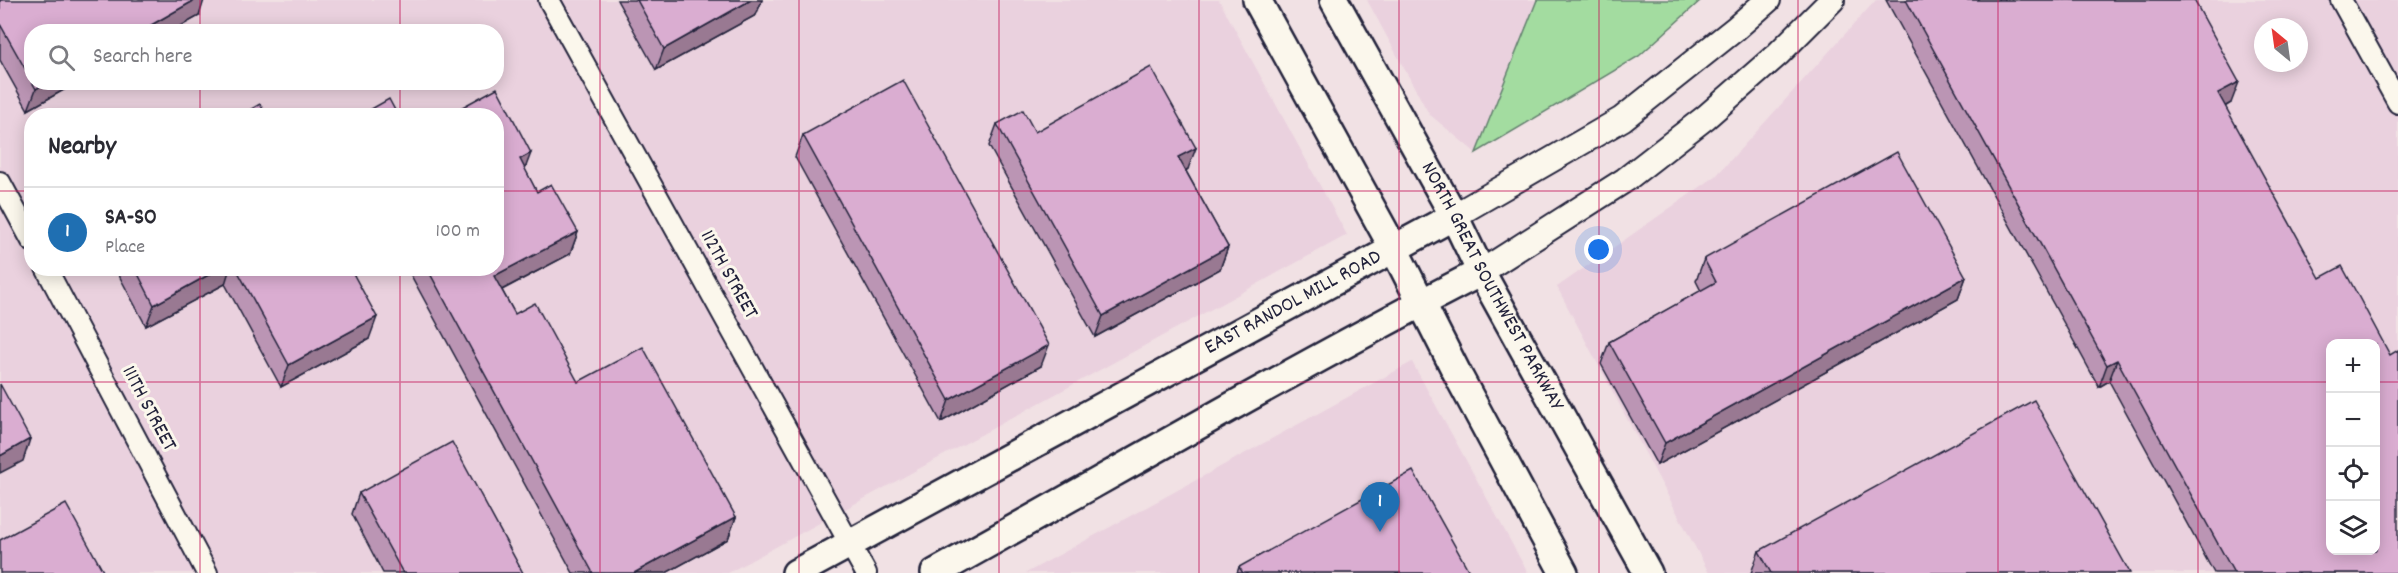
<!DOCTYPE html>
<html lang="en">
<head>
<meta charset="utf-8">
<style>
	body { margin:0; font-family:Dekko,sans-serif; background:#f7f7f7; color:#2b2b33 }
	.controls { position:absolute; right:18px; bottom:18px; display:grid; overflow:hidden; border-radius:12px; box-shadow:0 3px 15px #0003 }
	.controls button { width:54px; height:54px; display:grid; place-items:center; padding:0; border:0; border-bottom:2px solid #e1e1e2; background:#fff; color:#2b2b33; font:30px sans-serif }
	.compass { position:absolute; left:2254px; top:18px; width:54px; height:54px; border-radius:50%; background:#fff; box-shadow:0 3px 15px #0003; rotate:331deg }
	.you { position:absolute; left:1599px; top:250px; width:21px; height:21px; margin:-15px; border:4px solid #fff; border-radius:50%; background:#1a73e8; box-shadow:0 0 0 9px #1a73e833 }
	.badge { display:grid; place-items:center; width:39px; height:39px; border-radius:50%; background:#1f6fb2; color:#fff; font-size:20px; font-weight:700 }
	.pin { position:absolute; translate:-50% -50px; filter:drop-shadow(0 2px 3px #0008) }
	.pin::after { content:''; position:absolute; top:32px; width:21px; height:18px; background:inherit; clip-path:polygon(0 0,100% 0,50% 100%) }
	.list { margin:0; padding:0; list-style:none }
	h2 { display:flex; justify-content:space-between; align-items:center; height:78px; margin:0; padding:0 24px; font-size:26px }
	h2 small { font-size:20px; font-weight:400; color:#7c7c81 }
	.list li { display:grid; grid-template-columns:39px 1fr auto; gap:18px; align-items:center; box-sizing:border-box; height:90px; padding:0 24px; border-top:2px solid #e1e1e2 }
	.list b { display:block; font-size:22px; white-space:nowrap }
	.list p { margin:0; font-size:20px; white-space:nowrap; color:#7c7c81 }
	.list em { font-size:20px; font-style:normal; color:#7c7c81 }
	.icon { flex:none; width:33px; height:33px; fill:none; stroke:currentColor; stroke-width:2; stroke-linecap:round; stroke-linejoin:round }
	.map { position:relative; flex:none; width:2398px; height:573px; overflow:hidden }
	.search { position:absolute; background:#fff; box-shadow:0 3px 15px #0003; left:24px; top:24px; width:480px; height:66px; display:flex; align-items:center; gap:15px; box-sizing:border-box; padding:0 21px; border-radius:24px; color:#7c7c81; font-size:22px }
	.panel { position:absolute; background:#fff; box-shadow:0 3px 15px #0003; left:24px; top:108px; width:480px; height:168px; border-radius:24px }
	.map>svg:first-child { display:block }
	.built { fill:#ead1de; fill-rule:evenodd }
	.green { fill:#a3dca0; stroke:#627f6e; stroke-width:1.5 }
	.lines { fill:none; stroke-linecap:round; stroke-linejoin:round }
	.minor-casing { stroke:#22223b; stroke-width:24 }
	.tertiary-casing { stroke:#22223b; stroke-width:28 }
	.secondary-casing { stroke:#22223b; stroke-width:32 }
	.minor { stroke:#fbf7ec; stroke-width:20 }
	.tertiary { stroke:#fbf7ec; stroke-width:24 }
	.secondary { stroke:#fbf7ec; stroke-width:27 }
	.wall { fill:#bb95b4; stroke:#22223b; stroke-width:1.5 }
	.shaded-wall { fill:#997992; stroke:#22223b; stroke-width:1.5 }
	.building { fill:#daadd1; stroke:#22223b; stroke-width:1.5; fill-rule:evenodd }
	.grid { fill:none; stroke:#c2185b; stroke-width:1.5; stroke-opacity:0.55 }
	.labels { text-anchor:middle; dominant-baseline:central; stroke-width:6; stroke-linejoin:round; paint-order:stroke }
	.street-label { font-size:21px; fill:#22223b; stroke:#fbf7ec }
</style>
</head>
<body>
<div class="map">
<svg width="2398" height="573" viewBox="0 0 2398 573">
	<rect width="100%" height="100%" fill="#f1e1e4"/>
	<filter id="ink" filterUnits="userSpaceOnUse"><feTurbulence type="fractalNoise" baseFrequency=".0167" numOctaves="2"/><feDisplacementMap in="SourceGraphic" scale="12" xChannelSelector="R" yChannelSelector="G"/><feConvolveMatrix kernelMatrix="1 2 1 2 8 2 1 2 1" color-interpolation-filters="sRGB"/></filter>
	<g filter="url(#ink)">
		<g class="built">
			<path d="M0 0H1219L1347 235 728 573H0ZM32 32H496V82H32ZM32 116H496V268H32Z"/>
			<polygon points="1367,0 1537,0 1476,153 1429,114"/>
			<path d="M1876 0H2398V573H1709L1557 287 1716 176ZM2263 27H2299V63H2263ZM2330 344H2376V550H2330Z"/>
			<polygon points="1412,362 1528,573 1026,573"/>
		</g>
		<polygon class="green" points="1537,0 1701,0 1639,56 1476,153"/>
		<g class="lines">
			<defs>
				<g id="minor">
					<polyline points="549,0 866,573"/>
					<polyline points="2341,0 2398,103"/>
					<polyline points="0,182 32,241"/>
					<polyline points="46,268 207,573"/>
				</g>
				<g id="tertiary">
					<polyline points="1454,216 1622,119 1735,29 1768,0"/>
					<polyline points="1481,272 1625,180 1706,117 1778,54 1832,0"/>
				</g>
				<g id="secondary">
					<polyline points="1257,0 1394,249 1460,379 1564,573"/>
					<path id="s1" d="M1334 0 1454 216 1481 272 1648 573"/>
					<path id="s2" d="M796 573 1454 216"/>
					<path d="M935 573C1117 472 1296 367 1481 272"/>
				</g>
			</defs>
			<use href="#minor" class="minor-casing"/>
			<use href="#tertiary" class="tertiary-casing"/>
			<use href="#secondary" class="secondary-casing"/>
			<use href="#minor" class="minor"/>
			<use href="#tertiary" class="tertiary"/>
			<use href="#secondary" class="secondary"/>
		</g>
		<g class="wall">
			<polygon points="0,0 199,16 170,32 32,32 32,82 78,82 28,110 0,60"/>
			<polygon points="617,0 762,0 756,15 656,70"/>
			<polygon points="1886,0 2194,0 2231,103 2225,107 2398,573 2214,573 2109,381 2099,387"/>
			<polygon points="997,124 1035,132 1188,169 1186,171 1228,247 1220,269 1095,337 989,146"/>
			<polygon points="803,135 1041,366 941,422 795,157"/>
			<polygon points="525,170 537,192 578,232 570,254 502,290 515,314 578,382 736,517 728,539 666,573 573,573 407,268 496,268"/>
			<polygon points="1704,259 1966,277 1958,299 1657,465 1601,364 1609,342 1701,291 1696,281"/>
			<polygon points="115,268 350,268 369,339 281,387 225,284 146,326"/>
			<polygon points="359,493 523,573 383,573 352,514"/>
			<polygon points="1759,551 2130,573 1751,573"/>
			<polygon points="1239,567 1470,573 1237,573"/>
		</g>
		<g class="shaded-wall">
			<polygon points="195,0 204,0 199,16 170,32 139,32"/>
			<polygon points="751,0 762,0 756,15 656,70 664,49"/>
			<polygon points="47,82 78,82 28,110 36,89"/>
			<polygon points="2239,82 2231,103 2210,115 2218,93"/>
			<polygon points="1196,148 1188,169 1170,179 1178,157"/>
			<polygon points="531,153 523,174 520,159"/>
			<polygon points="578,232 570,254 486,298 494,276"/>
			<polygon points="1228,247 1220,269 1095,337 1103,316"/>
			<polygon points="221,268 230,268 225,284 146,326 154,305"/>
			<polygon points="1966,277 1958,299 1657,465 1665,443"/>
			<polygon points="377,317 369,339 281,387 289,365"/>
			<polygon points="1049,345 1041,366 941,422 949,400"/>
			<polygon points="2117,360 2109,381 2099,387 2107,365"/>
			<polygon points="30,439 23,461 0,473 0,456"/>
			<polygon points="736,517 728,539 666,573 634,573"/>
		</g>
		<g class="building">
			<polygon points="0,0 195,0 139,32 32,32 32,81 0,24"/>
			<polygon points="637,0 751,0 664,49"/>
			<path d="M1906 0H2194L2239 82 2218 93 2320 278 2342 266 2390 355 2398 350V573H2234L2117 360 2107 365ZM2331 344H2376V550H2331Z"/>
			<polygon points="1151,67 1196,148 1178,157 1228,247 1103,316 997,124 1023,110 1035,132"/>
			<polygon points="903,80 1049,345 949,400 803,135"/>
			<polygon points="32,82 47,82 36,89"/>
			<polygon points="497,88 531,153 520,159 537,192 551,184 578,232 494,276 515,314 535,303 578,382 643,347 736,517 634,573 593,573 427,268 496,268 496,116 446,116"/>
			<polygon points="389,99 398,116 359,116"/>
			<polygon points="260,104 267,116 239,116"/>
			<polygon points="1897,152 1966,277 1665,443 1609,342 1716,282 1704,259"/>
			<polygon points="135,268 221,268 154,305"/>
			<polygon points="236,268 350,268 377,317 289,365"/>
			<polygon points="0,384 30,439 0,456"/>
			<polygon points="2034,400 2130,573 1771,573 1759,551"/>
			<polygon points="452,442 523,573 403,573 359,493"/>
			<polygon points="1413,471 1470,573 1243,573 1239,567"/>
			<polygon points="66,504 104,573 0,573 0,540"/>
		</g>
	</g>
	<path class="grid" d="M200 0V32M400 0V32M600 0V573M799 0V573M999 0V573M1199 0V573M1399 0V573M1599 0V573M1798 0V573M1998 0V573M2198 0V573M200 82V116M400 82V116M0 191H32M496 191H2398M200 268V573M400 268V573M0 382H2330M2376 382H2398"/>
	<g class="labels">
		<g class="street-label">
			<text transform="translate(728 275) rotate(61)">112TH STREET</text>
			<text stroke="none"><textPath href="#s1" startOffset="327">NORTH GREAT SOUTHWEST PARKWAY</textPath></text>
			<text stroke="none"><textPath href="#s2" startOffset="566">EAST RANDOL MILL ROAD</textPath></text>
			<text transform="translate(148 409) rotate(62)">111TH STREET</text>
		</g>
	</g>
</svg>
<div class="controls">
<button>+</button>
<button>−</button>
<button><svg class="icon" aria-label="locate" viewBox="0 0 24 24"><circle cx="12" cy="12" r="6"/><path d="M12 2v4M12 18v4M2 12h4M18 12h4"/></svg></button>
<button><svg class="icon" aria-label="layers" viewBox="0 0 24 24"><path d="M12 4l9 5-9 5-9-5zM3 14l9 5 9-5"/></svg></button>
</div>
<svg class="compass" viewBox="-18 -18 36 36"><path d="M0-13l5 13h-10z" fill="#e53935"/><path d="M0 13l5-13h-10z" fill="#7c7c81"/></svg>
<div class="you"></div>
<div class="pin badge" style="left:1380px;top:532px">1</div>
<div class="search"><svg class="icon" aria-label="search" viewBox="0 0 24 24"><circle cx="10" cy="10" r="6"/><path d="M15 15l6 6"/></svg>Search here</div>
<section class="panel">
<h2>Nearby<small></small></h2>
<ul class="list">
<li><span class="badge">1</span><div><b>SA-SO</b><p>Place</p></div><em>100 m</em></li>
</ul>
</section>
</div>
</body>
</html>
